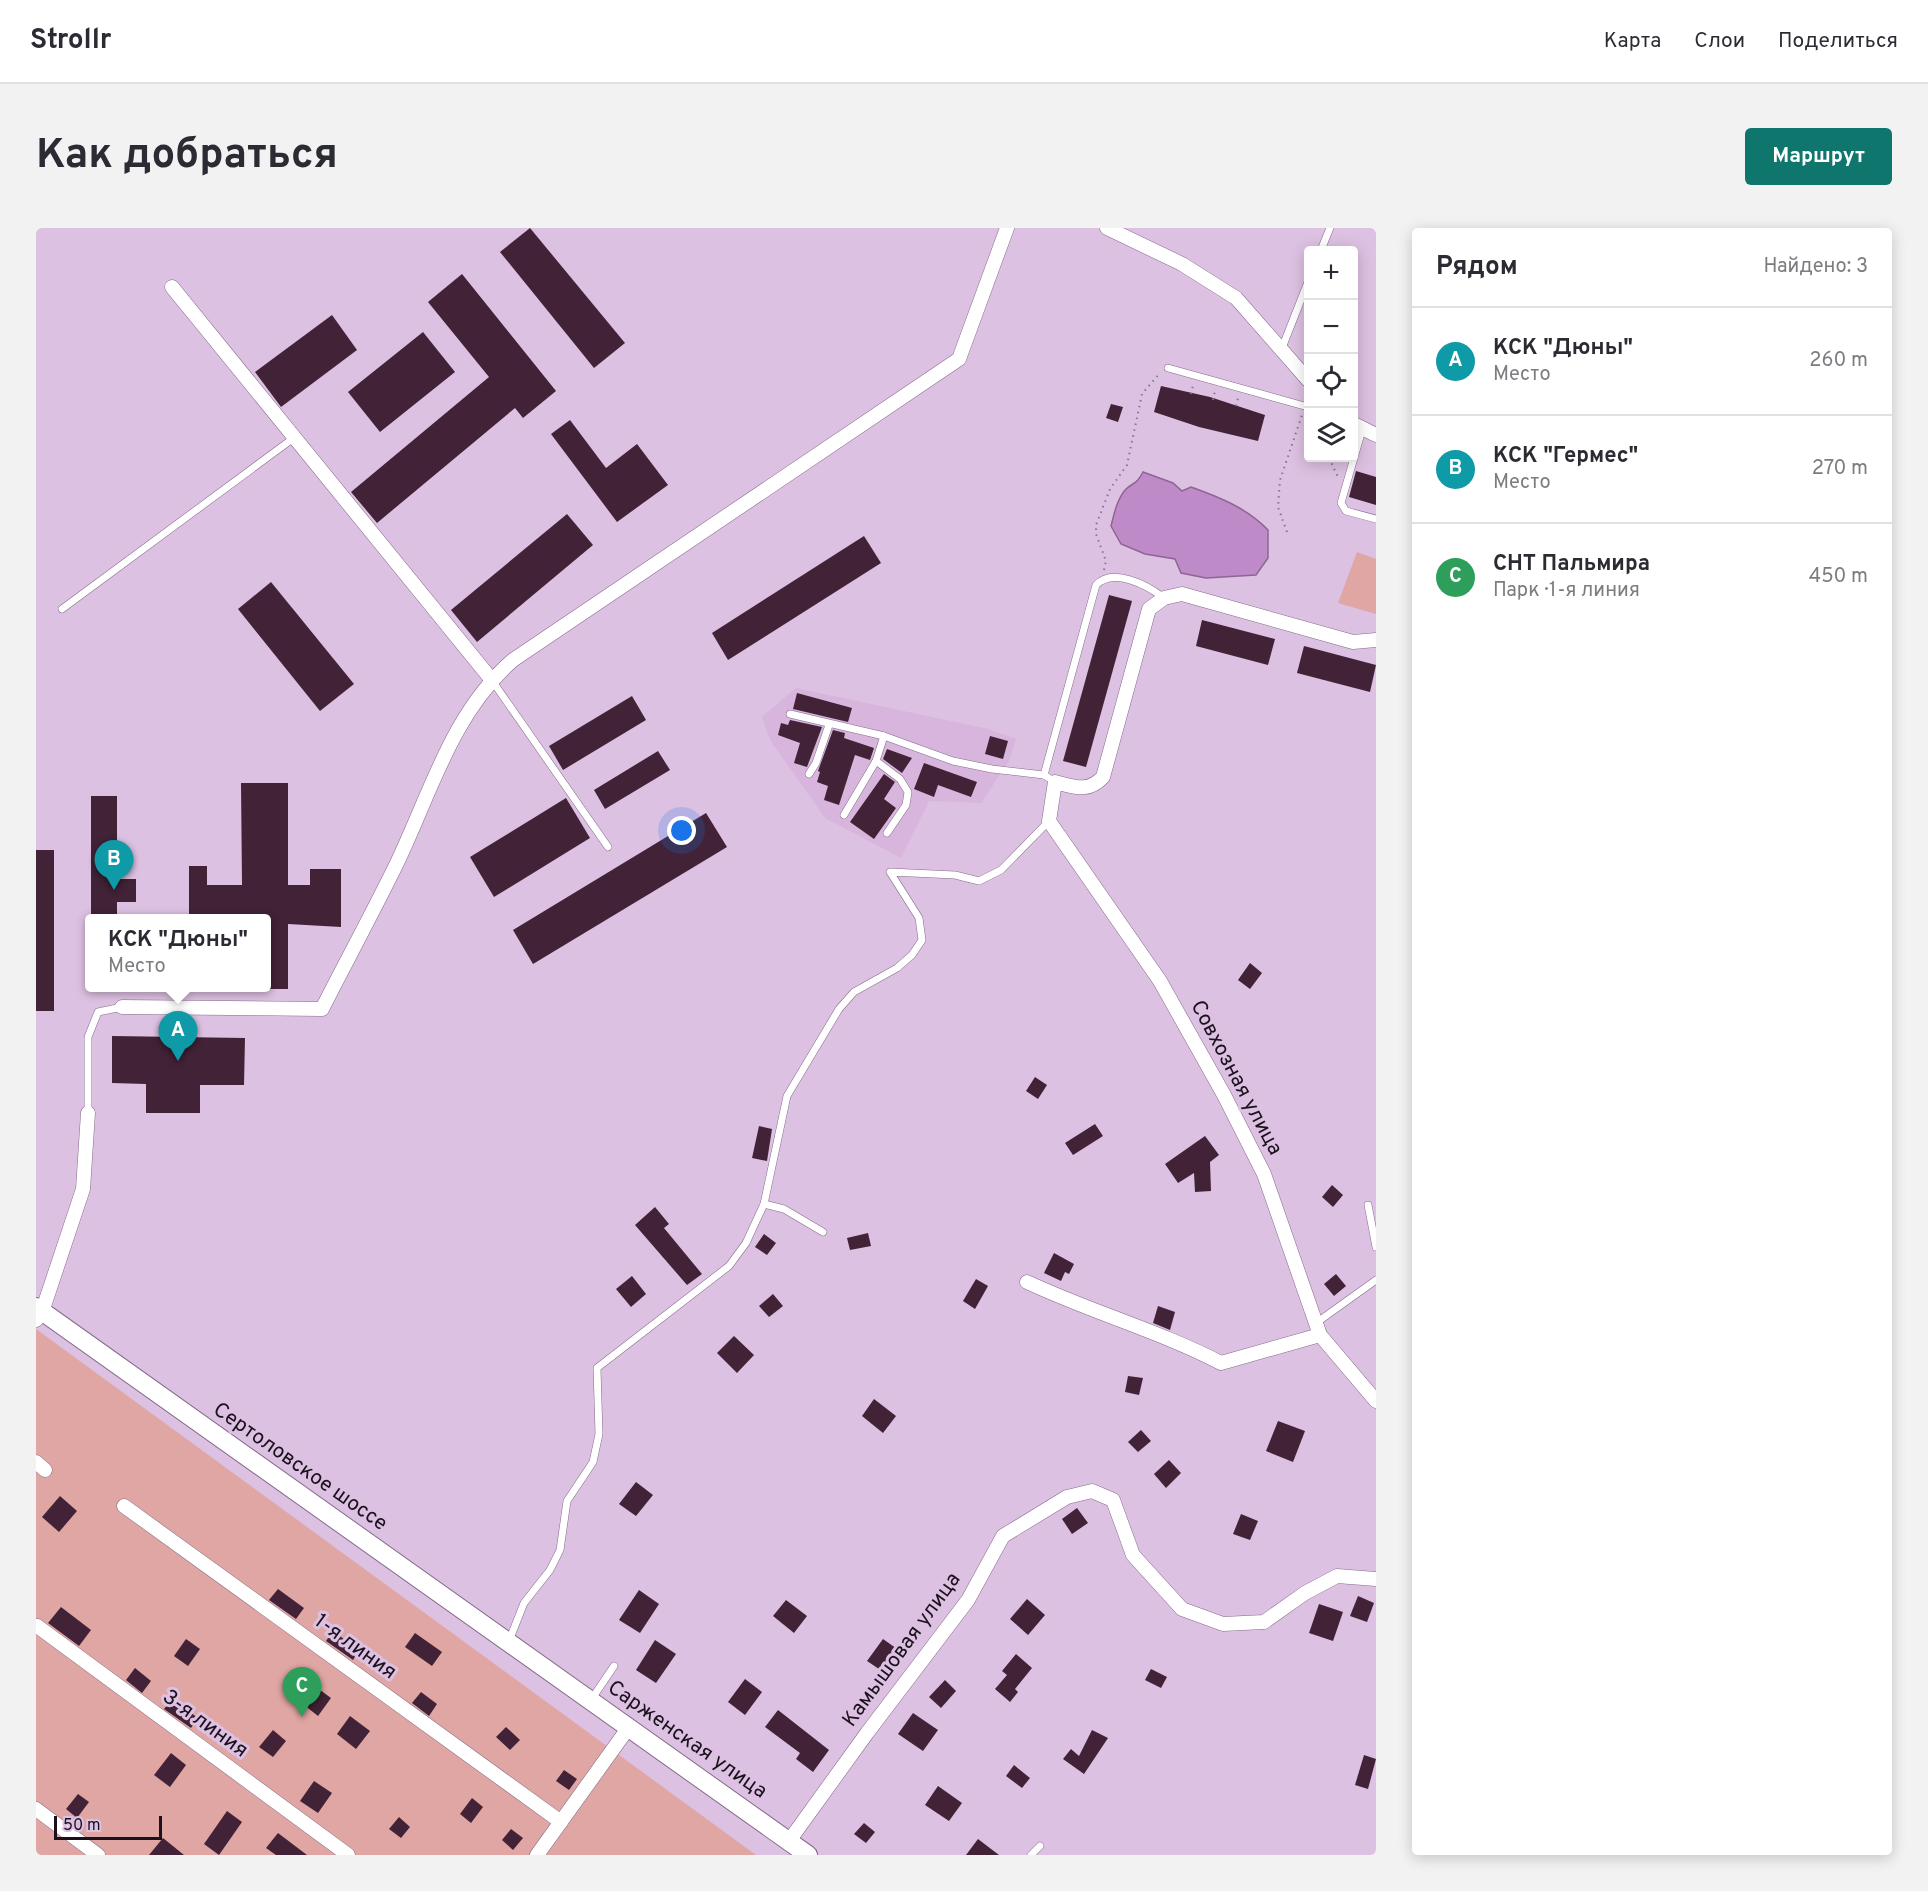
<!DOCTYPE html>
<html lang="ru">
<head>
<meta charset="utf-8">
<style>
	body { margin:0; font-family:Overpass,sans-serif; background:#f2f2f3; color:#2b2b33 }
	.controls { position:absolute; right:18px; top:18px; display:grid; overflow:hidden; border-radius:6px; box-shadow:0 3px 15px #0003 }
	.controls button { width:54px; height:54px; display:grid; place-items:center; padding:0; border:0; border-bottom:2px solid #e1e1e2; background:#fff; color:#2b2b33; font:30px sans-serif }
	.scale { position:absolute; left:18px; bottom:15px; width:108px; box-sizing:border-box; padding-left:6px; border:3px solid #1b111d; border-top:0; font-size:16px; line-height:21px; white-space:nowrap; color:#1b111d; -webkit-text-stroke:4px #ddc1e2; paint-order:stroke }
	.you { position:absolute; left:646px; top:603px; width:21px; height:21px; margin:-15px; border:4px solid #fff; border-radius:50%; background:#1a73e8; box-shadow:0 0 0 9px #1a73e833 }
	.badge { display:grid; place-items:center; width:39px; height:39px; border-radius:50%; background:#0f766e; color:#fff; font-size:20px; font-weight:700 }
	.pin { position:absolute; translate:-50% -50px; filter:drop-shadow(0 2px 3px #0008) }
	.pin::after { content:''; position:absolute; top:32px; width:21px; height:18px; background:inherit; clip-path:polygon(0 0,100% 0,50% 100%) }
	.popup { position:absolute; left:49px; top:686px; width:186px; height:78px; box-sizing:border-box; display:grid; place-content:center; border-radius:6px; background:#fff; filter:drop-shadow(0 2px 4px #0005); font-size:20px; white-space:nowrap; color:#7c7c81 }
	.popup b { font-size:22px; color:#2b2b33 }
	.popup::after { content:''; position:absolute; left:50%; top:100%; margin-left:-12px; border:12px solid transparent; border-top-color:#fff }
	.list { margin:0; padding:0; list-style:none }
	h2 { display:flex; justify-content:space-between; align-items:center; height:78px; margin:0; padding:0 24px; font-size:26px }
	h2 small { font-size:20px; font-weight:400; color:#7c7c81 }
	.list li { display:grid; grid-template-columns:39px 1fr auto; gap:18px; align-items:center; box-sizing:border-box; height:108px; padding:0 24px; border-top:2px solid #e1e1e2 }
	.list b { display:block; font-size:22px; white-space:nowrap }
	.list p { margin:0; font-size:20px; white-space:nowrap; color:#7c7c81 }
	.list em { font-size:20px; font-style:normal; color:#7c7c81 }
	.icon { flex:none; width:33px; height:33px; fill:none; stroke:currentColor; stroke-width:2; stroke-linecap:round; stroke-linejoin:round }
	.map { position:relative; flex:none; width:1340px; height:1627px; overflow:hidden; border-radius:6px }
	header { display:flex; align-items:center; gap:36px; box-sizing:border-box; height:84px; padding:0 30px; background:#fff; border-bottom:2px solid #e1e1e2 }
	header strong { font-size:28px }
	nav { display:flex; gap:33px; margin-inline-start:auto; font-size:21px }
	.intro { display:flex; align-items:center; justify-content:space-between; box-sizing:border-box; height:144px; padding:0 36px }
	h1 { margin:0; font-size:42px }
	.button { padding:15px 27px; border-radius:6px; background:#0f766e; color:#fff; font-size:21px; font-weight:700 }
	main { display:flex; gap:36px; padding:0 36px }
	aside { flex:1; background:#fff; border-radius:6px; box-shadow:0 3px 15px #0003 }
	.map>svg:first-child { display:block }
	.built { fill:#d7b5dc }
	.green { fill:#e0a6a3 }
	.water { fill:#be8ac7; stroke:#8d6694; stroke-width:1.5 }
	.building { fill:#412236 }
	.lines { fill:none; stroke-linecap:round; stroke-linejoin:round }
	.service-casing { stroke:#856b8a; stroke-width:8 }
	.minor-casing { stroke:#856b8a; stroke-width:15 }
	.secondary-casing { stroke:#856b8a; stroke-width:20 }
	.path { stroke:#88738b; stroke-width:2; stroke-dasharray:1.5 4.5; stroke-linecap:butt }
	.service { stroke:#fff; stroke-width:7 }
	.minor { stroke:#fff; stroke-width:14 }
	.secondary { stroke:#fff; stroke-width:18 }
	.labels { text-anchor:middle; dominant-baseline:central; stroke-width:6; stroke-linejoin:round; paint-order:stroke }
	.street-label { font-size:21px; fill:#1b111d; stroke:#ddc1e2 }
</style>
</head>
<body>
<header>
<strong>Strollr</strong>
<nav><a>Карта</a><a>Слои</a><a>Поделиться</a></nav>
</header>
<div class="intro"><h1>Как добраться</h1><a class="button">Маршрут</a></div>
<main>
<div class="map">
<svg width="1340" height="1627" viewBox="0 0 1340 1627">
	<rect width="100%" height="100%" fill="#ddc1e2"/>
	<polygon class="built" points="760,460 952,501 980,511 973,533 945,575 893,573 865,630 789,590 734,512 726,489"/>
	<g class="green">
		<polygon points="1321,324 1340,331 1340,386 1302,375"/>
		<polygon points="0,1101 720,1627 0,1627"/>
	</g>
	<path class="water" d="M1107 244 1137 255 1146 263 1155 259C1183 269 1211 280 1232 302V330L1220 347 1170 350 1145 345 1139 331 1109 326 1085 316 1075 298C1078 286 1081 271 1090 261 1098 254 1101 256 1107 244Z"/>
	<g class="building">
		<polygon points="494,0 589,115 558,140 464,24"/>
		<polygon points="426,46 520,163 487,190 479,180 341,295 315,264 453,149 392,74"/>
		<polygon points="296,87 321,122 245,179 219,144"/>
		<polygon points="387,104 419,144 344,204 312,164"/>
		<polygon points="1125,158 1174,169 1229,187 1222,213 1163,199 1118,184"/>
		<polygon points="1075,176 1087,179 1082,194 1070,190"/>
		<polygon points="534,192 570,240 601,216 632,257 581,294 515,206"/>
		<polygon points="1320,243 1340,249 1340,277 1313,269"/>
		<polygon points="531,286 557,317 441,414 415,382"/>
		<polygon points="828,308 845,335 692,432 676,405"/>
		<polygon points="235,354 318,456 284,483 202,381"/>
		<polygon points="1073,367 1096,373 1050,539 1027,533"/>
		<polygon points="1166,392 1239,411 1232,437 1160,418"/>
		<polygon points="1268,418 1340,437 1334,464 1261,445"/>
		<polygon points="761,465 816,480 812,494 757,481"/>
		<polygon points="596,468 610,492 527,542 513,518"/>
		<polygon points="754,492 786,499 771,539 758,535 764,515 742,507 745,495 752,497"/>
		<polygon points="797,502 809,505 808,510 838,520 834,532 819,527 803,577 788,572 792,558 781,554 784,544 782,543"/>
		<polygon points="954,508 972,513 967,531 949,526"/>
		<polygon points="851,521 876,530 866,545 847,531"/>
		<polygon points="622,523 634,542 569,581 558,562"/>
		<polygon points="888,535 941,554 935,569 902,557 898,569 878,561"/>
		<polygon points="848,546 859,554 848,571 860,580 838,611 814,594"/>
		<polygon points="205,555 252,555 252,657 274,657 274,641 305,641 305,699 252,696 252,761 231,761 231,690 153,690 153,638 171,638 171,657 206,657"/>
		<polygon points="55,568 81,568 81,651 100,651 100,674 81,674 81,690 55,690"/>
		<polygon points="530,570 554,610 458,669 434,629"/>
		<polygon points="670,585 691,619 497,736 477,702"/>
		<rect x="0" y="622" width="18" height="161"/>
		<polygon points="1214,735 1226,745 1214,761 1202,752"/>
		<polygon points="76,808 209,810 208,857 164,857 164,885 110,885 110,856 76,855"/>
		<polygon points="999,849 1011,857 1002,871 990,863"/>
		<polygon points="1059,896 1067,908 1037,927 1029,915"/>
		<polygon points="723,898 736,901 731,933 716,930"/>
		<polygon points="1169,908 1183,927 1174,934 1175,963 1159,964 1158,945 1142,955 1129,936"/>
		<polygon points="1296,957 1307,967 1297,979 1286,969"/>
		<polygon points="619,979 633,996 628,1000 666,1046 651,1057 599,997"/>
		<polygon points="832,1005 835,1018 814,1022 811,1010"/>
		<polygon points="728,1006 740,1015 731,1027 719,1019"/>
		<polygon points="1018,1025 1038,1036 1033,1046 1029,1044 1025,1053 1008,1045"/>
		<polygon points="1300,1046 1310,1058 1298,1068 1288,1056"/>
		<polygon points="596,1048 610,1066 595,1079 580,1061"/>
		<polygon points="940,1051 952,1058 939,1081 927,1073"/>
		<polygon points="737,1066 747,1078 733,1089 723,1078"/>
		<polygon points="1122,1078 1139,1084 1134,1102 1117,1095"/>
		<polygon points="698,1108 718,1127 701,1145 681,1125"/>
		<polygon points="1092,1148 1107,1150 1103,1167 1089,1164"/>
		<polygon points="838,1171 860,1188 847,1205 826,1188"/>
		<polygon points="1242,1193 1269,1203 1257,1234 1230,1223"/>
		<polygon points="1105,1202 1115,1213 1102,1224 1092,1214"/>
		<polygon points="1133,1232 1145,1245 1130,1260 1118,1246"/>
		<polygon points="600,1254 617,1267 600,1288 583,1276"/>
		<polygon points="24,1268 41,1283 23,1304 6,1289"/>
		<polygon points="1041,1280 1052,1295 1036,1306 1026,1291"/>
		<polygon points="1205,1286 1222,1293 1214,1312 1197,1306"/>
		<polygon points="242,1361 268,1380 260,1391 233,1372"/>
		<polygon points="603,1362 623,1376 604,1405 583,1392"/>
		<polygon points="1322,1368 1338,1375 1331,1394 1314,1388"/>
		<polygon points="991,1371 1009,1387 992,1407 974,1391"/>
		<polygon points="750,1372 771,1388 758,1405 737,1388"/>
		<polygon points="1283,1376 1307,1384 1297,1413 1273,1405"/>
		<polygon points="25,1379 55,1402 43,1418 12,1395"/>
		<polygon points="297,1403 323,1422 317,1432 290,1413"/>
		<polygon points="379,1405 406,1424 396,1438 369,1419"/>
		<polygon points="150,1411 164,1421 152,1438 138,1428"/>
		<polygon points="847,1411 864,1423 849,1445 831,1433"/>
		<polygon points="619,1412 640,1426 620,1455 600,1442"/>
		<polygon points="980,1426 996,1440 979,1461 982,1464 974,1474 959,1461 971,1447 966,1443"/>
		<polygon points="99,1440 115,1453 106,1465 90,1452"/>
		<polygon points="1115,1441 1131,1449 1125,1460 1109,1452"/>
		<polygon points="709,1451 726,1464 709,1487 692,1474"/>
		<polygon points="909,1452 920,1463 905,1480 893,1469"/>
		<polygon points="276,1456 295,1470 282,1488 263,1473"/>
		<polygon points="385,1464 401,1476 393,1488 376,1475"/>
		<polygon points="136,1471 162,1490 155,1500 128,1481"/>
		<polygon points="742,1482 793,1522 777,1544 760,1531 764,1525 729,1499"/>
		<polygon points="877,1485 902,1502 887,1523 862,1506"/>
		<polygon points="314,1488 334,1503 320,1521 301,1506"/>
		<polygon points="470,1499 484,1512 474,1522 460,1509"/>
		<polygon points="237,1502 250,1513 237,1529 223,1519"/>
		<polygon points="1056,1502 1072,1510 1048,1546 1027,1531 1035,1521 1043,1528"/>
		<polygon points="135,1525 150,1537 134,1559 118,1547"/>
		<polygon points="1328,1527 1340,1531 1332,1561 1319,1557"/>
		<polygon points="978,1537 994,1550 986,1560 970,1548"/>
		<polygon points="528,1542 541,1551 533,1562 520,1553"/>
		<polygon points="278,1553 296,1565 282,1585 264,1573"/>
		<polygon points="902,1558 926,1575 913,1593 889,1577"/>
		<polygon points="42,1566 53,1574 41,1590 30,1581"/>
		<polygon points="436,1570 447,1579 435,1595 424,1586"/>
		<polygon points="191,1583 206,1594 183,1627 168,1616"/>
		<polygon points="363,1589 374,1599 365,1610 353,1601"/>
		<polygon points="828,1595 839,1604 830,1615 818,1606"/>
		<polygon points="475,1601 487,1610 477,1622 466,1612"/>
		<polygon points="242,1605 271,1627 240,1627 230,1620"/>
		<polygon points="127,1610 148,1627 113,1627"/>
		<polygon points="942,1611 963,1627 930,1627"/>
	</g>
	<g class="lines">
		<defs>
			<g id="service">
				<polyline points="1285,22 1294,0"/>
				<polyline points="1246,120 1272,54"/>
				<polyline points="1132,140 1272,179"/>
				<polyline points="1326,202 1305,275 1310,283 1340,291"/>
				<polyline points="26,381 259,209"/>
				<polyline points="455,451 572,619"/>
				<polyline points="754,486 848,508 917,533 956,541 1008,547"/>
				<polyline points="840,533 864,551 872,564 870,577 851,605"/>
				<polyline points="773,546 780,535 793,497"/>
				<path d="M1019 554 1008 547 1060 357C1077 339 1111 357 1128 370"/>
				<polyline points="808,587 840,533 848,508"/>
				<polyline points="52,885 52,809 62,784 86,779"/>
				<polyline points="728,976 751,868 803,781 818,764 861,740 876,727 886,712 883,690 854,644 919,647 943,653 965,642 1013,593"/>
				<polyline points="1332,977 1340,1019"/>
				<polyline points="1280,1095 1340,1052"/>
				<polyline points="473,1413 488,1375 514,1342 524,1322 531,1273 557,1234 563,1206 561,1140 693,1038 710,1015 728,976 748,981 787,1004"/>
				<polyline points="555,1472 578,1438"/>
				<polyline points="995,1627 1004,1618"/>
			</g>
			<g id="minor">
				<polyline points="1071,0 1146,36 1200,70 1272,152"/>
				<polyline points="136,59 455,451"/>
				<polyline points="1318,196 1340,207"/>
				<path d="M1340 412 1317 414 1146 366 1128 370 1113 381 1067 549C1052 565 1039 559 1019 554L1013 593 1124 753 1188 867 1228 946 1284 1107 1340 1173"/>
				<path d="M86 779 286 781C311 732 337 684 361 635 395 564 416 485 477 432L923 131 971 0"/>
				<path d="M991 1054C1055 1084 1123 1103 1185 1135L1284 1107"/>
				<polyline points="0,1092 6,1084 47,961 52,885"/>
				<polyline points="0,1234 9,1242"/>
				<polyline points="88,1278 525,1594"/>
				<polyline points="1,1398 312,1627"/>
				<polyline points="0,1581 62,1627"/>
				<polyline points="753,1613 831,1505 932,1372 967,1308 1031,1269 1056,1263 1077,1272 1097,1327 1146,1381 1187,1396 1228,1394 1269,1365 1301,1348 1340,1351"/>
				<polyline points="501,1627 593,1499"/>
			</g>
			<polyline id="secondary" points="0,1079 772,1627"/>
		</defs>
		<use href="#service" class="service-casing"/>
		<use href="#minor" class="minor-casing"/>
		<use href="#secondary" class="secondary-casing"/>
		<g class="path">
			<polyline points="1155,166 1157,157"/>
			<polyline points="1177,172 1179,163"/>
			<polyline points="1200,178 1202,170"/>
			<polyline points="1293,230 1302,249"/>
			<polyline points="1251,304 1242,279 1244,252 1266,187"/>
			<polyline points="1068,342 1070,333 1060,306 1060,297 1074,261 1091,237 1106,166 1123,146"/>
		</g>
		<use href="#service" class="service"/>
		<use href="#minor" class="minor"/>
		<use href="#secondary" class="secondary"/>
	</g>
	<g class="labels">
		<g class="street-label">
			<text transform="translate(1200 850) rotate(62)">Совхозная улица</text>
			<text transform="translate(264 1239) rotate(35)">Сертоловское шоссе</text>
			<text transform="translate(319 1419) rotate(36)">1-я линия</text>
			<text transform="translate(866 1422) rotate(-54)">Камышовая улица</text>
			<text transform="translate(169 1496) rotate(36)">3-я линия</text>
			<text transform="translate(651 1512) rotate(35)">Сарженская улица</text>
		</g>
	</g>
</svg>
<div class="controls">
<button>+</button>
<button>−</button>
<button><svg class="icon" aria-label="locate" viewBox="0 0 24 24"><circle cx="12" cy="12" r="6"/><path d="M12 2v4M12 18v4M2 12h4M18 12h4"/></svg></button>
<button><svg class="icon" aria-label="layers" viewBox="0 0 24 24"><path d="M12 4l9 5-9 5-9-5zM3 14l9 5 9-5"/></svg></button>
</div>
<div class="scale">50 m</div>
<div class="you"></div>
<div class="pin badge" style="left:142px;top:833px;background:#0f9aa8">A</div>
<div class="popup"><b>КСК &quot;Дюны&quot;</b>Место</div>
<div class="pin badge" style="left:78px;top:662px;background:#0f9aa8">B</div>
<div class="pin badge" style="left:266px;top:1489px;background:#2e9e5b">C</div>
</div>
<aside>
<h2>Рядом<small>Найдено: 3</small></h2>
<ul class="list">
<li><span class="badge" style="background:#0f9aa8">A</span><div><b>КСК &quot;Дюны&quot;</b><p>Место</p></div><em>260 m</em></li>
<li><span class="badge" style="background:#0f9aa8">B</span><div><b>КСК &quot;Гермес&quot;</b><p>Место</p></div><em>270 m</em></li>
<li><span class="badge" style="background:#2e9e5b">C</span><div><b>СНТ Пальмира</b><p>Парк · 1-я линия</p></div><em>450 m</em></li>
</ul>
</aside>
</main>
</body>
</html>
